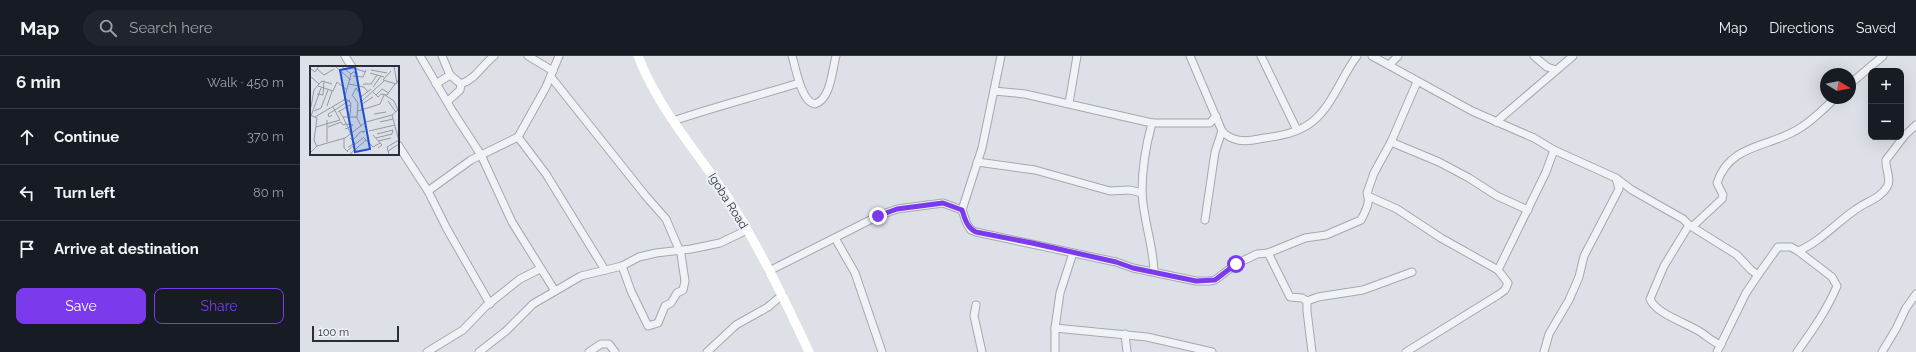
<!DOCTYPE html>
<html lang="en">
<head>
<meta charset="utf-8">
<style>
	body { margin:0; font-family:Raleway,sans-serif; background:#20242c; color:#f1f3f6 }
	.controls { position:absolute; right:12px; top:12px; display:grid; overflow:hidden; border-radius:8px; box-shadow:0 4px 16px #0002 }
	.controls button { width:36px; height:36px; display:grid; place-items:center; padding:0; border:0; border-bottom:1px solid #363941; background:#171b24; color:#f1f3f6; font:20px sans-serif }
	.compass { position:absolute; left:1520px; top:12px; width:36px; height:36px; border-radius:50%; background:#171b24; box-shadow:0 4px 16px #0002; rotate:100deg }
	.scale { position:absolute; left:12px; bottom:10px; width:87px; box-sizing:border-box; padding-left:4px; border:2px solid #272f3d; border-top:0; font-size:11px; line-height:14px; white-space:nowrap; color:#272f3d; -webkit-text-stroke:3px #edf0f5; paint-order:stroke }
	.stop { position:absolute; width:12px; height:12px; margin:-9px; border:3px solid #7c3aed; border-radius:50%; background:#fff }
	.stop.end { background:#7c3aed; border-color:#fff; box-shadow:0 1px 4px #0008 }
	.list { margin:0; padding:0; list-style:none }
	h2 { display:flex; justify-content:space-between; align-items:center; height:52px; margin:0; padding:0 16px; font-size:17px }
	h2 small { font-size:13px; font-weight:400; color:#9ea1a6 }
	.list li { display:grid; grid-template-columns:26px 1fr auto; gap:12px; align-items:center; box-sizing:border-box; height:56px; padding:0 16px; border-top:1px solid #363941 }
	.list b { display:block; font-size:15px; white-space:nowrap }
	.list em { font-size:13px; font-style:normal; color:#9ea1a6 }
	.actions { display:flex; gap:8px; padding:12px 16px }
	.actions a { flex:1; padding:9px 0; border:1px solid #7c3aed; border-radius:8px; text-align:center; font-size:14px; color:#7c3aed }
	.actions .main { background:#7c3aed; color:#fff }
	.icon { flex:none; width:22px; height:22px; fill:none; stroke:currentColor; stroke-width:2; stroke-linecap:round; stroke-linejoin:round }
	.map { position:relative; flex:none; width:1616px; height:296px; overflow:hidden }
	header { display:flex; align-items:center; gap:24px; box-sizing:border-box; height:56px; padding:0 20px; background:#171b24; border-bottom:1px solid #363941 }
	header strong { font-size:19px }
	nav { display:flex; gap:22px; margin-inline-start:auto; font-size:14px }
	.search { width:280px; height:36px; background:#20242c; display:flex; align-items:center; gap:10px; box-sizing:border-box; padding:0 14px; border-radius:22px; color:#9ea1a6; font-size:15px }
	main { display:flex }
	aside { flex:1; background:#171b24 }
	.map>svg:first-child { display:block }
	.lines { fill:none; stroke-linecap:round; stroke-linejoin:round }
	.street-casing { stroke:#a3a8b1; stroke-width:9 }
	.street { stroke:#f0f2f5; stroke-width:7 }
	.secondary { stroke:#fff; stroke-width:9 }
	.route { stroke:#7c3aed; stroke-width:5 }
	.labels { text-anchor:middle; dominant-baseline:central; stroke-width:4; stroke-linejoin:round; paint-order:stroke }
	.street-label { font-size:12px; fill:#272f3d; stroke:#edf0f5 }
	.inset-road { fill:none; stroke:#949aa3; stroke-width:1 }
	.view { fill:#1d4ed8; fill-opacity:0.15; stroke:#1d4ed8; stroke-width:2 }
	.inset-edge { fill:none; stroke:#272f3d; stroke-width:2 }
</style>
</head>
<body>
<header>
<strong>Map</strong>
<div class="search"><svg class="icon" aria-label="search" viewBox="0 0 24 24"><circle cx="10" cy="10" r="6"/><path d="M15 15l6 6"/></svg>Search here</div>
<nav><a>Map</a><a>Directions</a><a>Saved</a></nav>
</header>
<main>
<aside>
<h2>6 min<small>Walk · 450 m</small></h2>
<ul class="list">
<li><svg class="icon" aria-label="ahead" viewBox="0 0 24 24"><path d="M12 20V5M6 11l6-6 6 6"/></svg><div><b>Continue</b></div><em>370 m</em></li>
<li><svg class="icon" aria-label="left" viewBox="0 0 24 24"><path d="M17 20v-9H6M10 6l-5 5 5 5"/></svg><div><b>Turn left</b></div><em>80 m</em></li>
<li><svg class="icon" aria-label="arrive" viewBox="0 0 24 24"><path d="M6 21V4h12l-3 4 3 4H6"/></svg><div><b>Arrive at destination</b></div></li>
</ul>
<div class="actions"><a class="main">Save</a><a>Share</a></div>
</aside>
<div class="map">
<svg width="1616" height="296" viewBox="0 0 1616 296">
	<rect width="100%" height="100%" fill="#dde1e7"/>
	<g class="lines">
		<defs>
			<g id="street">
				<polyline points="45,0 52,11"/>
				<polyline points="120,0 153,56 181,99 212,166 255,235"/>
				<path d="M142 0 150 19 161 28C177 22 181 10 194 0"/>
				<polyline points="228,0 253,15"/>
				<path d="M492 0C496 12 501 46 515 48 531 43 532 14 536 0"/>
				<path d="M701 0 682 92 662 154 667 168 671 174 676 176 816 206 833 212 896 225H909L915 224 936 208 957 198 968 197 1005 182 1026 179 1061 164C1065 156 1071 146 1067 137L1074 117 1091 86 1117 26"/>
				<path d="M890 0 922 75C932 86 945 86 959 83 977 80 997 78 1012 66 1033 49 1041 21 1057 0"/>
				<polyline points="961,0 997,74"/>
				<path d="M1072 0 1172 55 1234 82 1254 94 1316 122 1332 134 1383 163 1389 169 1437 199 1451 214 1458 219 1478 191H1491L1498 195 1532 221 1537 230C1527 254 1512 275 1497 296"/>
				<polyline points="1234,0 1247,11 1256,14"/>
				<polyline points="1089,9 1098,0"/>
				<polyline points="251,21 345,139 366,163 381,198 385,225 383,234 377,237 371,247 365,250 358,267 348,270 331,235 322,210"/>
				<polyline points="136,28 150,19"/>
				<polyline points="1550,28 1583,0"/>
				<polyline points="694,35 725,38 852,67 910,67 916,60"/>
				<polyline points="148,45 160,34 161,28"/>
				<polyline points="769,47 777,0"/>
				<path d="M373 65C414 51 457 40 499 27"/>
				<polyline points="1196,66 1273,0"/>
				<path d="M852 67C846 89 842 113 842 136 843 163 853 188 854 215"/>
				<polyline points="218,81 246,118 305,214"/>
				<polyline points="1091,86 1139,106 1169,122 1197,140 1228,154"/>
				<polyline points="98,89 128,135 147,173 190,248"/>
				<polyline points="677,106 735,114 810,135 830,134 842,137"/>
				<polyline points="128,135 171,104 218,81 246,31 259,0"/>
				<polyline points="1068,140 1097,153 1141,182 1198,214 1208,227 1205,234 1198,239 1106,296"/>
				<polyline points="905,164 915,96 922,75"/>
				<path d="M1389 169 1364 210 1350 243C1357 259 1388 267 1402 277 1409 282 1413 286 1421 289"/>
				<path d="M1393 170 1422 143 1423 139 1417 127C1430 87 1470 92 1500 72 1513 64 1525 52 1535 42"/>
				<polyline points="535,182 555,217 582,296"/>
				<path d="M1498 195C1520 186 1536 167 1555 154 1565 146 1580 143 1587 131 1592 123 1585 113 1586 104L1605 79 1616 69"/>
				<polyline points="968,197 990,241 1002,242 1007,245"/>
				<polyline points="1198,214 1246,116 1254,94"/>
				<polyline points="469,215 578,160 597,153 643,147 662,154"/>
				<polyline points="676,249 674,260 682,296"/>
				<polyline points="755,272 847,281 912,296"/>
				<polyline points="825,278 827,296"/>
				<polyline points="127,296 163,274 186,250 220,223 240,213"/>
				<polyline points="179,296 206,275 233,248 281,220 322,210 339,201 356,197 391,193 420,187 447,174"/>
				<polyline points="289,296 301,288 309,288 315,296"/>
				<polyline points="407,296 436,269 468,251 482,239"/>
				<polyline points="755,296 755,272 760,237 773,197"/>
				<polyline points="1012,296 1007,255 1007,245 1018,241 1063,234 1112,216"/>
				<polyline points="1244,296 1249,278 1269,244 1279,221 1284,200 1319,133 1316,122"/>
				<polyline points="1417,296 1446,237 1458,219"/>
				<polyline points="1582,296 1596,273 1606,252 1616,238"/>
			</g>
		</defs>
		<use href="#street" class="street-casing"/>
		<use href="#street" class="street"/>
		<path class="secondary" d="M338 0C359 55 400 99 432 148 461 195 486 246 509 296"/>
	</g>
	<g class="lines">
		<path class="route" d="M578 160 597 153 643 147 662 154C665 163 667 172 676 176L732 187 816 206 833 212 896 225 915 224 936 208"/>
	</g>
	<g class="labels">
		<g class="street-label">
			<text transform="translate(428 145) rotate(58)">Igoba Road</text>
		</g>
	</g>
	<g transform="translate(10 10)">
		<rect width="89" height="89" fill="#dde1e7"/>
		<path class="inset-road" d="M25 0 41 14M31 0 41 8M39 0 55 6M84 0 87 17M0 2 5 6 9 0M7 3 14 9 24 3M61 4 77 7M81 5 73 14 86 18 89 13M60 7 74 11M0 10 9 18 4 24 1 41M43 10 53 11 56 4M9 18 12 15 22 18M39 18 54 21 58 26M53 18H61L67 9M8 20 23 25 27 16 37 24M63 21 71 10M63 26 68 31 71 28 77 29 85 18M7 28 13 29 14 15M66 29 72 23 79 27M75 29 84 35 88 44M42 30 46 22 51 29 52 45M43 30 48 37 47 52 51 60M51 31 61 23M35 32 41 37 40 50M52 35 75 14M78 35 86 46M52 38 63 31M17 40 22 25M25 44 40 34M4 45 11 42 18 24M29 45 33 51H47M48 45 70 38 74 29M28 46 40 39M64 48 76 46M0 49 7 52 4 74 7 81M22 49 19 51 18 48 25 44M82 49 89 75M1 50 11 22M5 51 34 34 41 8 43 6 48 8M33 51 38 62 35 63M17 54V76M70 56 83 53M36 58 43 59 38 62 41 69M6 61 30 54 23 41M18 61 31 56 33 59 36 58M59 65 85 59M67 68 83 64M63 69 72 79 68 82M34 72V82L38 86M54 72 63 81 70 77M66 72 82 68 83 64M44 73 50 66 55 65 53 67M68 75 81 72M38 81 45 77 40 72M37 85 54 71M78 85 89 78M0 87 7 80 35 72 56 56 82 49 89 43M40 88 56 74M79 89 77 81 89 74"/>
		<path class="view" d="M45 1 60 83 45 86 30 4Z"/>
		<rect width="89" height="89" class="inset-edge"/>
	</g>
</svg>
<div class="controls">
<button>+</button>
<button>−</button>
</div>
<svg class="compass" viewBox="-18 -18 36 36"><path d="M0-13l5 13h-10z" fill="#e53935"/><path d="M0 13l5-13h-10z" fill="#9ea1a6"/></svg>
<div class="scale">100 m</div>
<div class="stop" style="left:936px;top:208px"></div>
<div class="stop end" style="left:578px;top:160px"></div>
</div>
</main>
</body>
</html>
